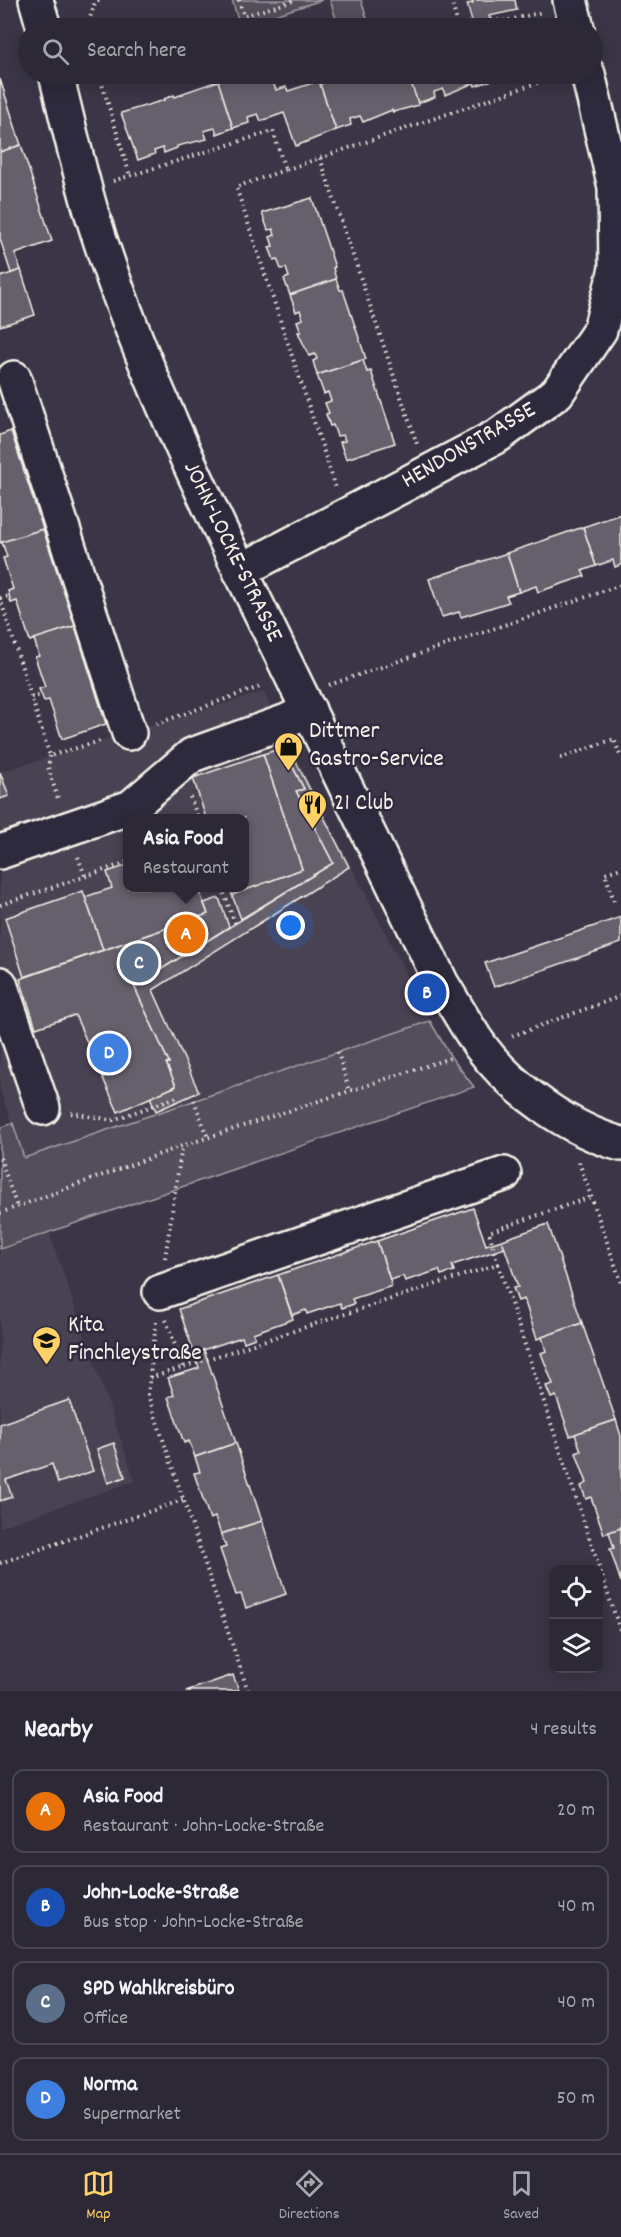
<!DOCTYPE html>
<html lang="en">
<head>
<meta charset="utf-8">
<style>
	body { margin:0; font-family:Dekko,sans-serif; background:#383441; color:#f1f3f6 }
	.controls { position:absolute; right:18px; bottom:18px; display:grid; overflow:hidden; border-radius:12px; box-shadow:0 3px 15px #0003 }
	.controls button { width:54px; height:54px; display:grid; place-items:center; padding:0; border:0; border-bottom:2px solid #484450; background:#2c2835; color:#f1f3f6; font:30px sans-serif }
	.you { position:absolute; left:291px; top:926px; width:21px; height:21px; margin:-15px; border:4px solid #fff; border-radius:50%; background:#1a73e8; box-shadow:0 0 0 9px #1a73e833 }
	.badge { display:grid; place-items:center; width:39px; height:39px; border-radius:50%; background:#ffd166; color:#fff; font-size:20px; font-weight:700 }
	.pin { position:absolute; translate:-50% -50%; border:3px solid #fff; box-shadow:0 2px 6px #0006 }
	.popup { position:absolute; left:123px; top:814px; width:126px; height:78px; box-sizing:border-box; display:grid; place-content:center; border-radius:12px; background:#2c2835; filter:drop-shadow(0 2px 4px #0005); font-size:20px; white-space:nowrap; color:#a6a6ad }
	.popup b { font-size:22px; color:#f1f3f6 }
	.popup::after { content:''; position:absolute; left:50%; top:100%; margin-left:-12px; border:12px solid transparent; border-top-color:#2c2835 }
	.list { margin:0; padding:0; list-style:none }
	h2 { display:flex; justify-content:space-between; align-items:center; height:78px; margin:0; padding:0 24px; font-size:26px }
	h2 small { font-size:20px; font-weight:400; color:#a6a6ad }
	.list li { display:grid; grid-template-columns:39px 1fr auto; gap:18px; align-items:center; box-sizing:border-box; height:84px; margin:0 12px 12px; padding:0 12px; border:2px solid #484450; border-radius:12px }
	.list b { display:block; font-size:22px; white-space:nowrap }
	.list p { margin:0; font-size:20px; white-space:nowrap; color:#a6a6ad }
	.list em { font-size:20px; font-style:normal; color:#a6a6ad }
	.icon { flex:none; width:33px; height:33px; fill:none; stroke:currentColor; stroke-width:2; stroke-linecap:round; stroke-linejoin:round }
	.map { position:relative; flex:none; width:621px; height:1691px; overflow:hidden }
	.search { position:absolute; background:#2c2835; box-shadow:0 3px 15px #0003; left:18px; right:18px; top:18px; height:66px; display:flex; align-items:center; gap:15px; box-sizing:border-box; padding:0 21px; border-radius:33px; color:#a6a6ad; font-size:22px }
	.sheet { height:462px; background:#2c2835 }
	nav { display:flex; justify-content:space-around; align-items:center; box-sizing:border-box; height:84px; border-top:2px solid #484450; background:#2c2835; font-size:16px; color:#a6a6ad }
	nav a { display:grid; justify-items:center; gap:3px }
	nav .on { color:#ffd166 }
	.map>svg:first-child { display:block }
	.built { fill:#484352; fill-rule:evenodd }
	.green { fill:#534e5c; stroke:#a4a0a2; stroke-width:1.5 }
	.building { fill:#65616c; stroke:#f4f1e8; stroke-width:1.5 }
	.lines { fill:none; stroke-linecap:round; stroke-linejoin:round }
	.minor-casing { stroke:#f4f1e8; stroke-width:38 }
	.path { stroke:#f4f1e8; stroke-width:4; stroke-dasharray:1.5 4.5; stroke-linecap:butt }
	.minor { stroke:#2f2a3d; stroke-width:33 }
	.labels { text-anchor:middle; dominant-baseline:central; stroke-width:5; stroke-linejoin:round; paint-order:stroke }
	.street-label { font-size:24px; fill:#f4f1e8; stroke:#2f2a3d }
	.poi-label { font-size:24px; fill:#f4f1e8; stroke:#2f2a3d; text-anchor:start }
</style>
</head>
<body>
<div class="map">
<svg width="621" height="1691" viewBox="0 0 621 1691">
	<rect width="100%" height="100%" fill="#3b3647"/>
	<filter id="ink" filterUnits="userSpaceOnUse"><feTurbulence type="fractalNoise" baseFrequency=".0167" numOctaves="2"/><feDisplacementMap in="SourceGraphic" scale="12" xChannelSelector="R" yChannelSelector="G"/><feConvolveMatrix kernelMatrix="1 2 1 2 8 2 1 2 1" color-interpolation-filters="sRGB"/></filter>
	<g filter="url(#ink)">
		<g class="built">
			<path d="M263 692 430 1021 24 1159 0 1089V772ZM128 818H244V888H128Z"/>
			<polygon points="49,1232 135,1481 0,1527 0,1249"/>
		</g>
		<g class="green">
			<polygon points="232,0 322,0 240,26"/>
			<polygon points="330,0 361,0 370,28 339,28"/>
			<polygon points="430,1021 451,1057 474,1087 0,1249 0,1128 13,1123 24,1158"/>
		</g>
		<g class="building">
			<polygon points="472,0 515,0 517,10 489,16 492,24 474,28 467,4 473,3"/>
			<polygon points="240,74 270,74 276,90 286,87 288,91 319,81 336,130 296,146 284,113 261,121 258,114 248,117 249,123 233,128 218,81"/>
			<polygon points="350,74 408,74 419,105 393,112 392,110 363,122 360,116 350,119 351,125 336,130 320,84"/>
			<polygon points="408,74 503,74 504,76 475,86 474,83 445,95 443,89 434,92 435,97 418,103"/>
			<polygon points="0,79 21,145 0,152"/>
			<polygon points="218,81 233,128 217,134 215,128 204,131 207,139 177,146 177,148 164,153 163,148 154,151 155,154 138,160 121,113 165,100 164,99 174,95 175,97 183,94 183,93"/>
			<polygon points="21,145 52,241 15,254 21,270 11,273 0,239 0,152"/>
			<polygon points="312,198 335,267 333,268 336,279 290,295 284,279 289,277 286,268 281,269 277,259 274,260 269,247 273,246 270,237 275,235 273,229 268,230 262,213"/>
			<polygon points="21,270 35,315 0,326 0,277"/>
			<polygon points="336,279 340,290 343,290 366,359 317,375 313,361 317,359 315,354 309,356 298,332 301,332 297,321 303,319 300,310 296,312 290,295"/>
			<polygon points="363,360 367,372 371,371 395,443 346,459 340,442 345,441 343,435 337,436 333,425 330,426 326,414 329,413 325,403 331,401 328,392 324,394 317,375"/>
			<polygon points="11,431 43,529 0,543 0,435"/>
			<polygon points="621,514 621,565 615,567 613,560 596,566 583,527"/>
			<polygon points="583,527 596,566 582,571 585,576 538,592 536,586 519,592 507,553"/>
			<polygon points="43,529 75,626 30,641 17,601 11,603 8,591 13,589 3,558 7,557 2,542"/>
			<polygon points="507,553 519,592 506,596 509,602 461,617 459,612 442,617 429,579"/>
			<polygon points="75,626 106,724 62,739 49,700 44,701 39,689 45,687 35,657 39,656 34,639"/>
			<polygon points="288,746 349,867 153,990 199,1092 156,1111 150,1097 176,1086 166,1063 169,1063 134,986 333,863 296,791 304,789 283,748"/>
			<polygon points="283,748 304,789 296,791 333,863 241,919 232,895 302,869 263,754"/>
			<polygon points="263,754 302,869 232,895 230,888 244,888 244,818 206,818 193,778"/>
			<polygon points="0,772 9,796 0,799"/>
			<polygon points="128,865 128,888 198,888 208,914 103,950 85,897 112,888 107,872"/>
			<polygon points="83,891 103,950 24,977 5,918"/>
			<polygon points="219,898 229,927 134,986 169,1063 166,1063 176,1086 118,1112 75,1015 36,1028 20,979 208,914 204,903"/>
			<polygon points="621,917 621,943 494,987 485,963"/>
			<polygon points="473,1208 486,1245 502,1240 505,1248 452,1265 454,1271 441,1275 439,1270 405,1281 403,1276 390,1280 377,1241"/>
			<polygon points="548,1224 582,1323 537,1339 524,1299 518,1301 513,1288 518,1287 502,1240"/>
			<polygon points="377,1241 392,1286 352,1299 354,1304 342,1308 340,1303 307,1314 306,1310 292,1315 278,1275"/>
			<polygon points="278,1275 293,1319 253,1333 255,1338 244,1342 242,1337 194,1353 179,1309"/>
			<polygon points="582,1323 616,1420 570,1436 556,1396 551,1398 546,1386 553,1384 541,1353 546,1351 542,1337"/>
			<polygon points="204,1350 236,1443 195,1457 189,1441 184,1443 168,1397 174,1395 168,1378 199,1368 194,1353"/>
			<polygon points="69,1400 93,1471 58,1483 52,1464 6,1480 12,1497 0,1501 0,1424"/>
			<polygon points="616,1420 621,1436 621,1528 604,1534 591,1497 586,1499 581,1486 587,1483 576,1453 581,1451 575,1434"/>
			<polygon points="114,1443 125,1477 108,1483 97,1449"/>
			<polygon points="236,1443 262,1521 221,1534 215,1517 210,1519 194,1473 200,1472 195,1457"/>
			<polygon points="262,1521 286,1594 246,1608 241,1594 236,1595 220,1549 226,1547 221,1534"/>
			<polygon points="621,1528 621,1582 610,1549 614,1548 609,1532"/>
			<polygon points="233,1675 239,1691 186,1691"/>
		</g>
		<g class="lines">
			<defs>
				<g id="minor">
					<polyline points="36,0 44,28"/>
					<polyline points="570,0 577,28"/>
					<path d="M56 74C67 119 78 166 91 211 124 320 171 426 220 529L442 984C455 1005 467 1027 481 1047 513 1090 570 1130 621 1144"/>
					<polyline points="14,378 129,733"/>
					<polyline points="240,571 499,435 557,393 600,330 616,269 615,187 588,74"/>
					<polyline points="0,852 131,807 192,755 287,721 309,710"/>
					<polyline points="0,984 43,1108"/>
					<polyline points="160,1292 504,1174"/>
				</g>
			</defs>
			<use href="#minor" class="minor-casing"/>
			<g class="path">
				<polyline points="239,0 244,16 296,0"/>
				<polyline points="451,0 458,25 472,22"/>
				<polyline points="491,20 505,21 543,12"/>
				<polyline points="87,28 95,2 102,0"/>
				<polyline points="99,74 130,176"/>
				<polyline points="320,158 417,444"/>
				<polyline points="285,170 236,187 336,488"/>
				<polyline points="113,181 273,131 285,170 557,76"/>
				<polyline points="0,598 50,756 100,741"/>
				<polyline points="0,598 9,596"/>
				<polyline points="329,685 621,585"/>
				<polyline points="31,697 42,695"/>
				<polyline points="156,724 262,686"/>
				<polyline points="50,756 48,767 58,799"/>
				<polyline points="560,758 614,739 621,758"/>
				<polyline points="190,797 198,818"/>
				<polyline points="78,857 85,876"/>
				<polyline points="222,888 235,923"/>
				<polyline points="614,901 605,873 621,868"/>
				<polyline points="0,905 128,862"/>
				<polyline points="512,1036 621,996"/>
				<polyline points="338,1052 349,1091"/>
				<polyline points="194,1100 208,1138"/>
				<polyline points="71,1113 113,1120 180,1096"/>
				<polyline points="0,1158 17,1207"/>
				<polyline points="579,1162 621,1282"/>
				<polyline points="0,1213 182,1146 453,1057"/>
				<polyline points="165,1258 182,1146"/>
				<polyline points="498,1264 621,1633"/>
				<polyline points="166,1320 183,1367"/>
				<polyline points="156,1322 148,1395 248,1691"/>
				<polyline points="150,1378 498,1264 489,1232 591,1197"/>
				<polyline points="0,1563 183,1500"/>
			</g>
			<use href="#minor" class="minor"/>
		</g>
	</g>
	<defs>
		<symbol id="shop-pin" viewBox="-11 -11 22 30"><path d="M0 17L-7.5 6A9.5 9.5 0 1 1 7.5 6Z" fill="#ffd166" stroke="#2f2a3d"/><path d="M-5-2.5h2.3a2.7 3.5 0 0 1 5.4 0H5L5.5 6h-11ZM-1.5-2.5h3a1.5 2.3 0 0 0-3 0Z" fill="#111"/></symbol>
		<symbol id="restaurant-pin" viewBox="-11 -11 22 30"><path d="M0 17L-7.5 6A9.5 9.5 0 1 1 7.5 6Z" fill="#ffd166" stroke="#2f2a3d"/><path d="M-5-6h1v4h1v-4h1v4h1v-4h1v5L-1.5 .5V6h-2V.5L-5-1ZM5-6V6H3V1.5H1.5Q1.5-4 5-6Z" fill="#111"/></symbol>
		<symbol id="school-pin" viewBox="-11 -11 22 30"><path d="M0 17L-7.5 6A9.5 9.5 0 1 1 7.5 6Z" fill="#ffd166" stroke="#2f2a3d"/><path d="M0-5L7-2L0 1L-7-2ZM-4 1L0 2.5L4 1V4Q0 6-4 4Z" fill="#111"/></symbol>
	</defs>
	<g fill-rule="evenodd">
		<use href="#shop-pin" x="272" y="730" width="33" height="45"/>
		<use href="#restaurant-pin" x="296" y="788" width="33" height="45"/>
		<use href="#school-pin" x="30" y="1324" width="33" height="45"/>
	</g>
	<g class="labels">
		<g class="street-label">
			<text transform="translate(469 446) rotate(-30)">HENDONSTRASSE</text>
			<text transform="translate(232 552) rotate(64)">JOHN-LOCKE-STRASSE</text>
		</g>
		<g class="poi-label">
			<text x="309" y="732">Dittmer<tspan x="309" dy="28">Gastro-Service</tspan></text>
			<text x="334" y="804">21 Club</text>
			<text x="68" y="1326">Kita<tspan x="68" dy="28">Finchleystraße</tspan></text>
		</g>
	</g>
</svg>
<div class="controls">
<button><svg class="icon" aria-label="locate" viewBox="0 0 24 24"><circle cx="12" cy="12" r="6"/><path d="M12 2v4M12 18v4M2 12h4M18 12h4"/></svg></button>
<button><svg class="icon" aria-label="layers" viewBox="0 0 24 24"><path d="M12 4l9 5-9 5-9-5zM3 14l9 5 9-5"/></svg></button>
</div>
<div class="you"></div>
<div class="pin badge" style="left:186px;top:934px;background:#e8710a">A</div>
<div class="popup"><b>Asia Food</b>Restaurant</div>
<div class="pin badge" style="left:427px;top:993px;background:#1a4fb4">B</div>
<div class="pin badge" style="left:139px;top:963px;background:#5c6f8a">C</div>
<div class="pin badge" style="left:109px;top:1053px;background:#3f7fe0">D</div>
<div class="search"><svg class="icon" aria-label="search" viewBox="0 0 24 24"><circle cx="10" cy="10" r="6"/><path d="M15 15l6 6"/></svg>Search here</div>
</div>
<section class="sheet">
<h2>Nearby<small>4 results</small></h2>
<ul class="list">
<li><span class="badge" style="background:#e8710a">A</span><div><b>Asia Food</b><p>Restaurant · John-Locke-Straße</p></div><em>20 m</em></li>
<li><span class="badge" style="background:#1a4fb4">B</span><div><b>John-Locke-Straße</b><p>Bus stop · John-Locke-Straße</p></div><em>40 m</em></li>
<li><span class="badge" style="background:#5c6f8a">C</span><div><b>SPD Wahlkreisbüro</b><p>Office</p></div><em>40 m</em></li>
<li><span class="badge" style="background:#3f7fe0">D</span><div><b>Norma</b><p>Supermarket</p></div><em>50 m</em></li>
</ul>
</section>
<nav>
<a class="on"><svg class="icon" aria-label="map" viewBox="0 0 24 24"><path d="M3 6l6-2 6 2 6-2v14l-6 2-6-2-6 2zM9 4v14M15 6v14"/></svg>Map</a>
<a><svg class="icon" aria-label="directions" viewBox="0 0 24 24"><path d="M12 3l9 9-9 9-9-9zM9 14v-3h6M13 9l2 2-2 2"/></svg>Directions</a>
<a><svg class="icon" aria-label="saved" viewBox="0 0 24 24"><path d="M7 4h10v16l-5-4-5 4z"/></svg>Saved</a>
</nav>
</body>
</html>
